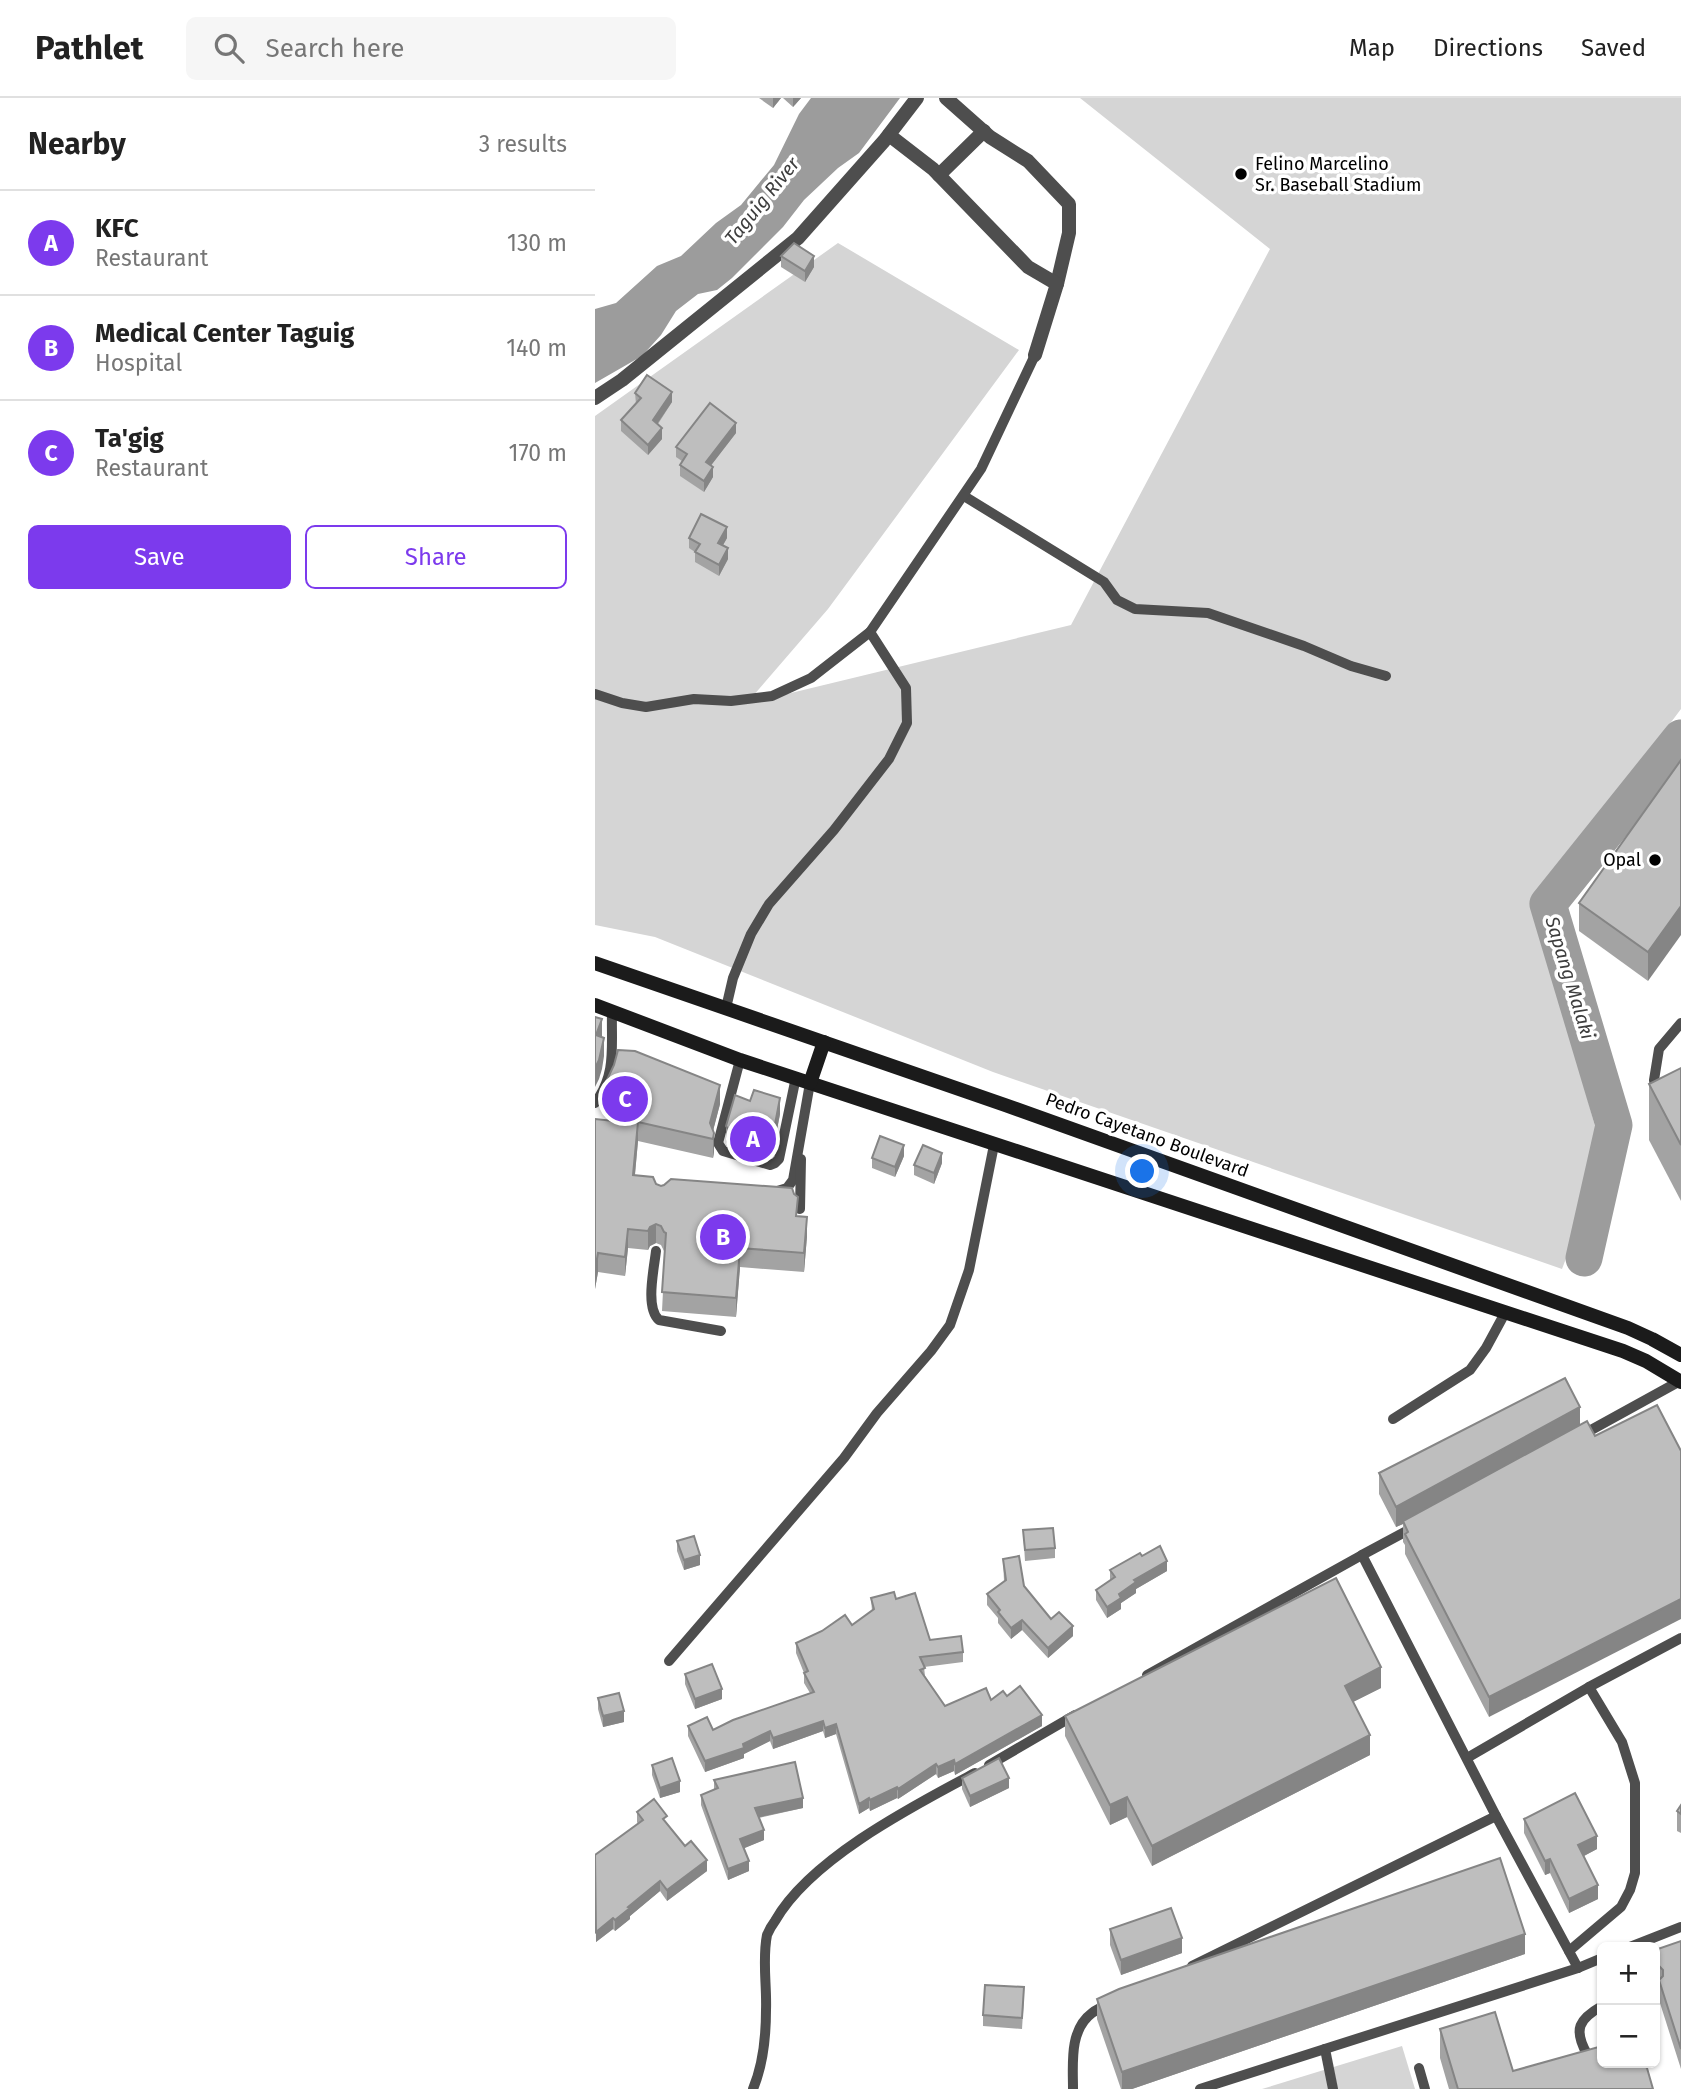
<!DOCTYPE html>
<html lang="en">
<head>
<meta charset="utf-8">
<style>
	body { margin:0; font-family:"Fira Sans",sans-serif; background:#f6f6f6; color:#222 }
	.controls { position:absolute; right:21px; bottom:21px; display:grid; overflow:hidden; border-radius:10px; box-shadow:0 2px 5px #0004 }
	.controls button { width:63px; height:63px; display:grid; place-items:center; padding:0; border:0; border-bottom:2px solid #e0e0e0; background:#fff; color:#222; font:35px sans-serif }
	.you { position:absolute; left:548px; top:1074px; width:24px; height:24px; margin:-18px; border:5px solid #fff; border-radius:50%; background:#1a73e8; box-shadow:0 0 0 10px #1a73e833 }
	.badge { display:grid; place-items:center; width:46px; height:46px; border-radius:50%; background:#7c3aed; color:#fff; font-size:23px; font-weight:700 }
	.pin { position:absolute; translate:-50% -50%; border:4px solid #fff; box-shadow:0 2px 7px #0006 }
	.list { margin:0; padding:0; list-style:none }
	h2 { display:flex; justify-content:space-between; align-items:center; height:91px; margin:0; padding:0 28px; font-size:30px }
	h2 small { font-size:23px; font-weight:400; color:#767676 }
	.list li { display:grid; grid-template-columns:46px 1fr auto; gap:21px; align-items:center; box-sizing:border-box; height:105px; padding:0 28px; border-top:2px solid #e0e0e0 }
	.list b { display:block; font-size:26px; white-space:nowrap }
	.list p { margin:0; font-size:23px; white-space:nowrap; color:#767676 }
	.list em { font-size:23px; font-style:normal; color:#767676 }
	.actions { display:flex; gap:14px; padding:21px 28px }
	.actions a { flex:1; padding:16px 0; border:2px solid #7c3aed; border-radius:10px; text-align:center; font-size:24px; color:#7c3aed }
	.actions .main { background:#7c3aed; color:#fff }
	.icon { flex:none; width:38px; height:38px; fill:none; stroke:currentColor; stroke-width:2; stroke-linecap:round; stroke-linejoin:round }
	.map { position:relative; flex:none; width:1086px; height:1991px; overflow:hidden }
	header { display:flex; align-items:center; gap:42px; box-sizing:border-box; height:98px; padding:0 35px; background:#fff; border-bottom:2px solid #e0e0e0 }
	header strong { font-size:33px }
	nav { display:flex; gap:38px; margin-inline-start:auto; font-size:24px }
	.search { width:490px; height:63px; background:#f6f6f6; display:flex; align-items:center; gap:18px; box-sizing:border-box; padding:0 24px; border-radius:10px; color:#767676; font-size:26px }
	main { display:flex }
	aside { flex:1; background:#fff }
	.map>svg:first-child { display:block }
	.green { fill:#d5d5d5 }
	.water { fill:#9c9c9c }
	.lines { fill:none; stroke-linecap:round; stroke-linejoin:round }
	.river { stroke:#9c9c9c; stroke-width:37 }
	.lane { stroke:#4e4e4e; stroke-width:10 }
	.street { stroke:#4e4e4e; stroke-width:14 }
	.secondary { stroke:#1b1b1b; stroke-width:14 }
	.wall { fill:#a3a3a3 }
	.shaded-wall { fill:#858585 }
	.building { fill:#bebebe; stroke:#858585; stroke-width:2 }
	.poi-dot { fill:#000; stroke:#fff; stroke-width:2.5 }
	.labels { text-anchor:middle; dominant-baseline:central; stroke-width:7; stroke-linejoin:round; paint-order:stroke }
	.poi-label { font-size:18px; fill:#000; stroke:#fff; text-anchor:start }
	.street-label { font-size:18px; fill:#000; stroke:#fff }
	.water-label { font-size:19px; font-style:italic; fill:#3d3d3d; stroke:#fff }
</style>
</head>
<body>
<header>
<strong>Pathlet</strong>
<div class="search"><svg class="icon" aria-label="search" viewBox="0 0 24 24"><circle cx="10" cy="10" r="6"/><path d="M15 15l6 6"/></svg>Search here</div>
<nav><a>Map</a><a>Directions</a><a>Saved</a></nav>
</header>
<main>
<aside>
<h2>Nearby<small>3 results</small></h2>
<ul class="list">
<li><span class="badge">A</span><div><b>KFC</b><p>Restaurant</p></div><em>130 m</em></li>
<li><span class="badge">B</span><div><b>Medical Center Taguig</b><p>Hospital</p></div><em>140 m</em></li>
<li><span class="badge">C</span><div><b>Ta'gig</b><p>Restaurant</p></div><em>170 m</em></li>
</ul>
<div class="actions"><a class="main">Save</a><a>Share</a></div>
</aside>
<div class="map">
<svg width="1086" height="1991" viewBox="0 0 1086 1991">
	<rect width="100%" height="100%" fill="#fff"/>
	<g class="green">
		<polygon points="485,0 1086,0 1086,611 939,806 1004,1043 995,1097 967,1171 398,974 60,839 0,827 0,318 243,145 424,252 233,511 151,606 476,527 675,151"/>
		<polygon points="807,1948 820,1991 667,1991"/>
	</g>
	<polygon class="water" points="216,0 305,0 264,55 243,70 209,102 188,129 137,180 122,192 103,196 81,213 66,237 47,258 0,285 0,211 21,205 62,168 86,158 121,125 146,107 179,67 204,16"/>
	<g class="lines">
		<polyline class="river" points="989,1160 1019,1027 953,806 1086,640"/>
		<g class="lane">
			<polyline points="369,398 509,484 522,502 540,511 613,515 709,548 756,568 791,578"/>
			<polyline points="0,596 27,605 51,609 99,601 136,603 177,598 216,580 275,534"/>
			<polyline points="131,910 138,880 156,836 174,806 239,732 294,661 312,625 311,590 275,534 386,371 440,257"/>
			<polyline points="145,962 123,1045 128,1053 175,1067 180,1065 184,1061 201,979"/>
			<polyline points="1061,996 1059,982 1064,951 1086,925"/>
			<path d="M0 1005C22 976 16 948 17 913"/>
			<polyline points="179,1094 192,1090 198,1082 215,985"/>
			<polyline points="205,1111 206,1061"/>
			<path d="M61 1153C59 1171 50 1210 64 1222L126 1233"/>
			<polyline points="798,1321 875,1272 891,1250 910,1215"/>
			<polyline points="987,1337 1085,1283"/>
			<polyline points="819,1429 767,1457 901,1718 983,1870"/>
			<polyline points="74,1563 249,1360 282,1315 336,1253 355,1227 374,1172 399,1047"/>
			<polyline points="552,1577 767,1457"/>
			<polyline points="872,1660 994,1589 1086,1540"/>
			<polyline points="394,1667 480,1617"/>
			<polyline points="1035,1849 1086,1829"/>
			<polyline points="974,1853 1026,1809 1035,1792 1040,1775 1040,1685 1027,1644 994,1589"/>
			<polyline points="597,1868 901,1718"/>
			<polyline points="1060,1895 1061,1895"/>
			<path d="M1007 1908C984 1921 978 1931 992 1956L1007 1962"/>
			<polyline points="730,1951 738,1991"/>
			<polyline points="824,1970 830,1991"/>
			<path d="M158 1991C168 1967 171 1938 171 1912 172 1887 167 1862 172 1837 174 1832 177 1827 180 1823 215 1761 318 1708 380 1675"/>
			<path d="M478 1991C478 1966 474 1932 497 1915 501 1912 507 1909 512 1907"/>
			<polyline points="605,1991 983,1870 1007,1860"/>
		</g>
		<g class="street">
			<polyline points="351,0 395,39 433,63 474,106 474,135 462,186"/>
			<polyline points="294,37 338,71 433,169 462,186 440,257"/>
			<polyline points="344,77 389,33"/>
			<polyline points="0,300 27,282 203,140 289,43 322,0"/>
		</g>
		<g class="secondary">
			<polyline points="0,865 410,1007 1033,1230 1057,1241 1086,1257"/>
			<polyline points="0,907 145,962 1028,1253 1051,1263 1086,1284"/>
			<polyline points="215,985 229,944"/>
		</g>
	</g>
	<g class="wall">
		<polygon points="164,0 186,0 178,10"/>
		<polygon points="188,0 206,0 198,9"/>
		<polygon points="186,158 219,169 210,184 186,169"/>
		<polygon points="40,295 77,304 63,326 67,341 53,357 26,333 26,322 41,306"/>
		<polygon points="141,335 116,367 118,379 109,394 85,378 85,367 87,363 81,359 81,349"/>
		<polygon points="94,440 132,440 128,447 133,461 124,478 100,464 100,454 94,450"/>
		<polygon points="1086,662 1053,883 984,833 984,805"/>
		<polygon points="1086,970 1086,1103 1054,1042 1054,986"/>
		<polygon points="11,984 125,1006 118,1032 119,1054 118,1060 43,1043 40,1077 66,1088 203,1118 212,1138 209,1174 145,1169 141,1219 67,1213 70,1153 69,1153 66,1147 61,1145 55,1148 53,1152 33,1150 30,1178 3,1174 0,1191 0,1021 18,1023 19,1006 11,1003"/>
		<polygon points="185,1016 177,1057 156,1050 155,1053 133,1046 131,1044 131,1028"/>
		<polygon points="309,1058 300,1079 277,1070 277,1060"/>
		<polygon points="347,1065 339,1086 319,1077 319,1067"/>
		<polygon points="970,1280 894,1619 810,1456 810,1447 808,1444 808,1426 801,1429 784,1396 784,1375"/>
		<polygon points="428,1432 460,1450 460,1460 430,1463"/>
		<polygon points="82,1443 105,1467 89,1472 82,1453"/>
		<polygon points="547,1458 572,1473 541,1491 541,1495 526,1505 526,1511 512,1520 501,1502 501,1492 515,1482 515,1472"/>
		<polygon points="408,1461 456,1521 478,1538 453,1560 427,1532 416,1541 403,1525 403,1520 392,1507 392,1496 409,1483"/>
		<polygon points="276,1500 301,1501 335,1542 368,1554 368,1564 329,1569 330,1578 350,1608 396,1602 412,1598 447,1628 360,1677 359,1673 343,1680 341,1676 303,1701 302,1700 275,1713 274,1710 264,1716 241,1636 230,1640 228,1633 178,1651 175,1643 149,1656 149,1660 110,1674 93,1638 93,1628 118,1632 215,1595 209,1585 209,1575 201,1555 201,1545 257,1527 277,1513"/>
		<polygon points="90,1576 127,1601 100,1611 90,1586"/>
		<polygon points="786,1590 758,1604 775,1657 557,1768 532,1719 515,1727 470,1638 470,1618"/>
		<polygon points="3,1600 29,1624 8,1629 3,1611"/>
		<polygon points="57,1667 85,1694 65,1700 57,1677"/>
		<polygon points="367,1680 414,1690 375,1709 367,1691"/>
		<polygon points="119,1682 208,1710 164,1720 169,1742 149,1750 154,1773 133,1782 106,1707 106,1697 119,1692"/>
		<polygon points="1086,1707 1086,1735 1082,1733 1082,1713"/>
		<polygon points="42,1714 72,1727 90,1748 112,1773 72,1803 65,1793 35,1818 35,1821 20,1833 18,1831 1,1844 0,1757 43,1726 42,1724"/>
		<polygon points="929,1721 1002,1751 989,1758 1003,1801 974,1815 955,1775 950,1777 929,1735"/>
		<polygon points="515,1831 587,1855 526,1877 515,1847"/>
		<polygon points="1086,1843 1086,1971 1064,1902 1064,1888 1060,1887 1060,1852"/>
		<polygon points="930,1856 537,1991 526,1991 502,1921 502,1901"/>
		<polygon points="429,1900 427,1931 388,1928 388,1917"/>
		<polygon points="845,1931 918,1973 1058,1991 854,1991 845,1960"/>
	</g>
	<g class="shaded-wall">
		<polygon points="178,0 186,0 178,10"/>
		<polygon points="198,0 206,0 198,9"/>
		<polygon points="219,158 219,169 210,184 210,173"/>
		<polygon points="77,294 77,304 58,332 58,322"/>
		<polygon points="141,325 141,335 111,374 111,364"/>
		<polygon points="67,330 67,341 53,357 53,347"/>
		<polygon points="118,369 118,379 109,394 109,383"/>
		<polygon points="132,429 132,440 123,456 123,445"/>
		<polygon points="133,450 133,461 124,478 124,467"/>
		<polygon points="1086,808 1086,837 1053,883 1053,854"/>
		<polygon points="7,921 7,940 1,937"/>
		<polygon points="9,940 9,958 7,971 4,981 0,989 0,970"/>
		<polygon points="125,987 125,1006 116,1041 115,1025"/>
		<polygon points="185,1000 185,1016 177,1057 177,1042"/>
		<polygon points="43,1024 43,1043 38,1096 38,1077"/>
		<polygon points="119,1035 119,1054 118,1060 118,1041"/>
		<polygon points="309,1047 309,1058 300,1079 300,1069"/>
		<polygon points="347,1055 347,1065 339,1086 339,1075"/>
		<polygon points="212,1119 212,1138 209,1174 209,1155"/>
		<polygon points="61,1126 61,1145 55,1148 53,1152 53,1133 55,1129"/>
		<polygon points="33,1131 33,1150 30,1178 30,1159"/>
		<polygon points="145,1150 145,1169 141,1219 141,1200"/>
		<polygon points="3,1155 3,1174 0,1191 0,1172"/>
		<polygon points="985,1309 985,1329 808,1423 808,1426 801,1429 801,1409"/>
		<polygon points="105,1457 105,1467 89,1472 89,1462"/>
		<polygon points="572,1463 572,1473 541,1491 541,1495 526,1505 526,1511 512,1520 512,1509 539,1482"/>
		<polygon points="1086,1501 1086,1521 894,1619 894,1599"/>
		<polygon points="427,1522 427,1532 416,1541 416,1530"/>
		<polygon points="478,1528 478,1538 453,1560 453,1550"/>
		<polygon points="786,1569 786,1590 750,1608 750,1588"/>
		<polygon points="127,1591 127,1601 100,1611 100,1601"/>
		<polygon points="29,1613 29,1624 8,1629 8,1618"/>
		<polygon points="447,1617 447,1628 360,1677 360,1666"/>
		<polygon points="228,1623 228,1633 178,1651 178,1640"/>
		<polygon points="241,1626 241,1636 230,1640 230,1630"/>
		<polygon points="175,1633 175,1643 149,1656 149,1660 110,1674 110,1663 148,1646"/>
		<polygon points="775,1637 775,1657 557,1768 557,1748"/>
		<polygon points="359,1662 359,1673 343,1680 343,1669"/>
		<polygon points="341,1666 341,1676 303,1701 303,1691"/>
		<polygon points="414,1680 414,1690 375,1709 375,1698"/>
		<polygon points="85,1683 85,1694 65,1700 65,1690"/>
		<polygon points="302,1689 302,1700 275,1713 275,1702"/>
		<polygon points="532,1699 532,1719 515,1727 515,1707"/>
		<polygon points="208,1700 208,1710 160,1720 160,1710"/>
		<polygon points="274,1700 274,1710 264,1716 264,1706"/>
		<polygon points="169,1732 169,1742 145,1752 145,1741"/>
		<polygon points="1002,1738 1002,1751 983,1761 983,1747"/>
		<polygon points="955,1761 955,1775 950,1777 950,1763"/>
		<polygon points="112,1762 112,1773 72,1803 72,1792"/>
		<polygon points="154,1763 154,1773 133,1782 133,1771"/>
		<polygon points="65,1783 65,1793 35,1818 35,1821 20,1833 20,1822 33,1809"/>
		<polygon points="1003,1787 1003,1801 974,1815 974,1801"/>
		<polygon points="18,1820 18,1831 1,1844 1,1834"/>
		<polygon points="930,1836 930,1856 537,1991 527,1991 527,1974"/>
		<polygon points="587,1840 587,1855 526,1877 526,1862"/>
	</g>
	<g class="building">
		<polygon points="199,145 219,158 210,173 186,158"/>
		<polygon points="52,277 77,294 58,322 67,330 53,347 26,322 46,300 40,295"/>
		<polygon points="115,305 141,325 111,364 118,369 109,383 85,367 92,356 81,349"/>
		<polygon points="106,416 132,429 123,445 133,450 124,467 100,454 105,446 94,440"/>
		<polygon points="1086,662 1086,808 1053,854 984,805"/>
		<polygon points="0,919 7,921 1,937 9,940 4,962 0,970"/>
		<polygon points="23,952 40,953 125,987 115,1025 119,1035 118,1041 43,1024 38,1077 58,1079 61,1086 66,1088 69,1087 76,1081 197,1090 199,1096 203,1099 201,1118 212,1119 209,1155 145,1150 141,1200 67,1194 71,1135 69,1134 66,1128 61,1126 55,1129 53,1133 33,1131 30,1159 3,1155 0,1172 0,1021 18,1023 20,987 11,984 19,967"/>
		<polygon points="1086,970 1086,1047 1054,986"/>
		<polygon points="159,992 185,1000 177,1042 156,1035 155,1037 133,1031 131,1028 140,997 155,1003"/>
		<polygon points="285,1038 309,1047 300,1069 277,1060"/>
		<polygon points="328,1047 347,1055 339,1075 319,1067"/>
		<polygon points="970,1280 985,1309 801,1409 784,1375"/>
		<polygon points="1062,1307 1086,1353 1086,1501 894,1599 810,1436 813,1434 808,1423 992,1323 1000,1338"/>
		<polygon points="458,1430 460,1450 430,1452 428,1432"/>
		<polygon points="99,1438 105,1457 89,1462 82,1443"/>
		<polygon points="565,1448 572,1463 539,1482 541,1484 524,1496 526,1500 512,1509 501,1492 520,1479 515,1472 545,1455 547,1458"/>
		<polygon points="424,1458 429,1488 456,1521 464,1514 478,1528 453,1550 427,1522 416,1530 403,1514 405,1512 392,1496 411,1482 408,1461"/>
		<polygon points="741,1480 786,1569 750,1588 775,1637 557,1748 532,1699 515,1707 470,1618"/>
		<polygon points="299,1494 301,1501 320,1495 335,1542 366,1538 368,1554 325,1559 330,1570 325,1572 350,1608 391,1590 396,1602 408,1593 412,1598 425,1588 447,1617 360,1666 359,1662 343,1669 341,1666 303,1691 302,1689 275,1702 274,1700 264,1706 241,1626 230,1630 228,1623 178,1640 175,1633 148,1646 149,1650 110,1663 93,1628 112,1619 118,1632 138,1622 219,1594 209,1575 213,1573 201,1545 227,1533 250,1517 257,1527 279,1511 276,1500"/>
		<polygon points="117,1566 127,1591 100,1601 90,1576"/>
		<polygon points="24,1595 29,1613 8,1618 3,1600"/>
		<polygon points="77,1660 85,1683 65,1690 57,1667"/>
		<polygon points="404,1660 414,1680 375,1698 367,1680"/>
		<polygon points="200,1664 208,1700 160,1710 169,1732 145,1741 154,1763 133,1771 106,1697 123,1690 119,1682"/>
		<polygon points="980,1695 1002,1738 983,1747 1003,1787 974,1801 955,1761 950,1763 929,1721"/>
		<polygon points="59,1701 72,1718 68,1721 90,1748 96,1743 112,1762 72,1792 65,1783 33,1809 35,1810 20,1822 18,1820 1,1834 0,1757 48,1722 42,1714"/>
		<polygon points="1086,1707 1086,1716 1082,1713"/>
		<polygon points="905,1760 930,1836 527,1974 502,1901 524,1891"/>
		<polygon points="576,1810 587,1840 526,1862 515,1831"/>
		<polygon points="1086,1843 1086,1951 1064,1882 1068,1878 1068,1872 1064,1868 1060,1867 1060,1852"/>
		<polygon points="390,1887 429,1889 427,1920 388,1917"/>
		<polygon points="900,1914 918,1973 1007,1948 1007,1965 1045,1965 1052,1970 1058,1991 863,1991 845,1931"/>
	</g>
	<g class="poi-dot">
		<circle cx="646" cy="76" r="7"/>
		<circle cx="1060" cy="762" r="7"/>
	</g>
	<g class="labels">
		<g class="poi-label">
			<text x="660" y="66">Felino Marcelino<tspan x="660" dy="21">Sr. Baseball Stadium</tspan></text>
			<text x="1046" y="762" text-anchor="end">Opal</text>
		</g>
		<g class="street-label">
			<text transform="translate(552 1037) rotate(20)">Pedro Cayetano Boulevard</text>
		</g>
		<g class="water-label">
			<text transform="translate(167 103) rotate(-51)">Taguig River</text>
			<text transform="translate(975 880) rotate(73)">Sapang Malaki</text>
		</g>
	</g>
</svg>
<div class="controls">
<button>+</button>
<button>−</button>
</div>
<div class="you"></div>
<div class="pin badge" style="left:158px;top:1041px">A</div>
<div class="pin badge" style="left:128px;top:1139px">B</div>
<div class="pin badge" style="left:30px;top:1001px">C</div>
</div>
</main>
</body>
</html>
